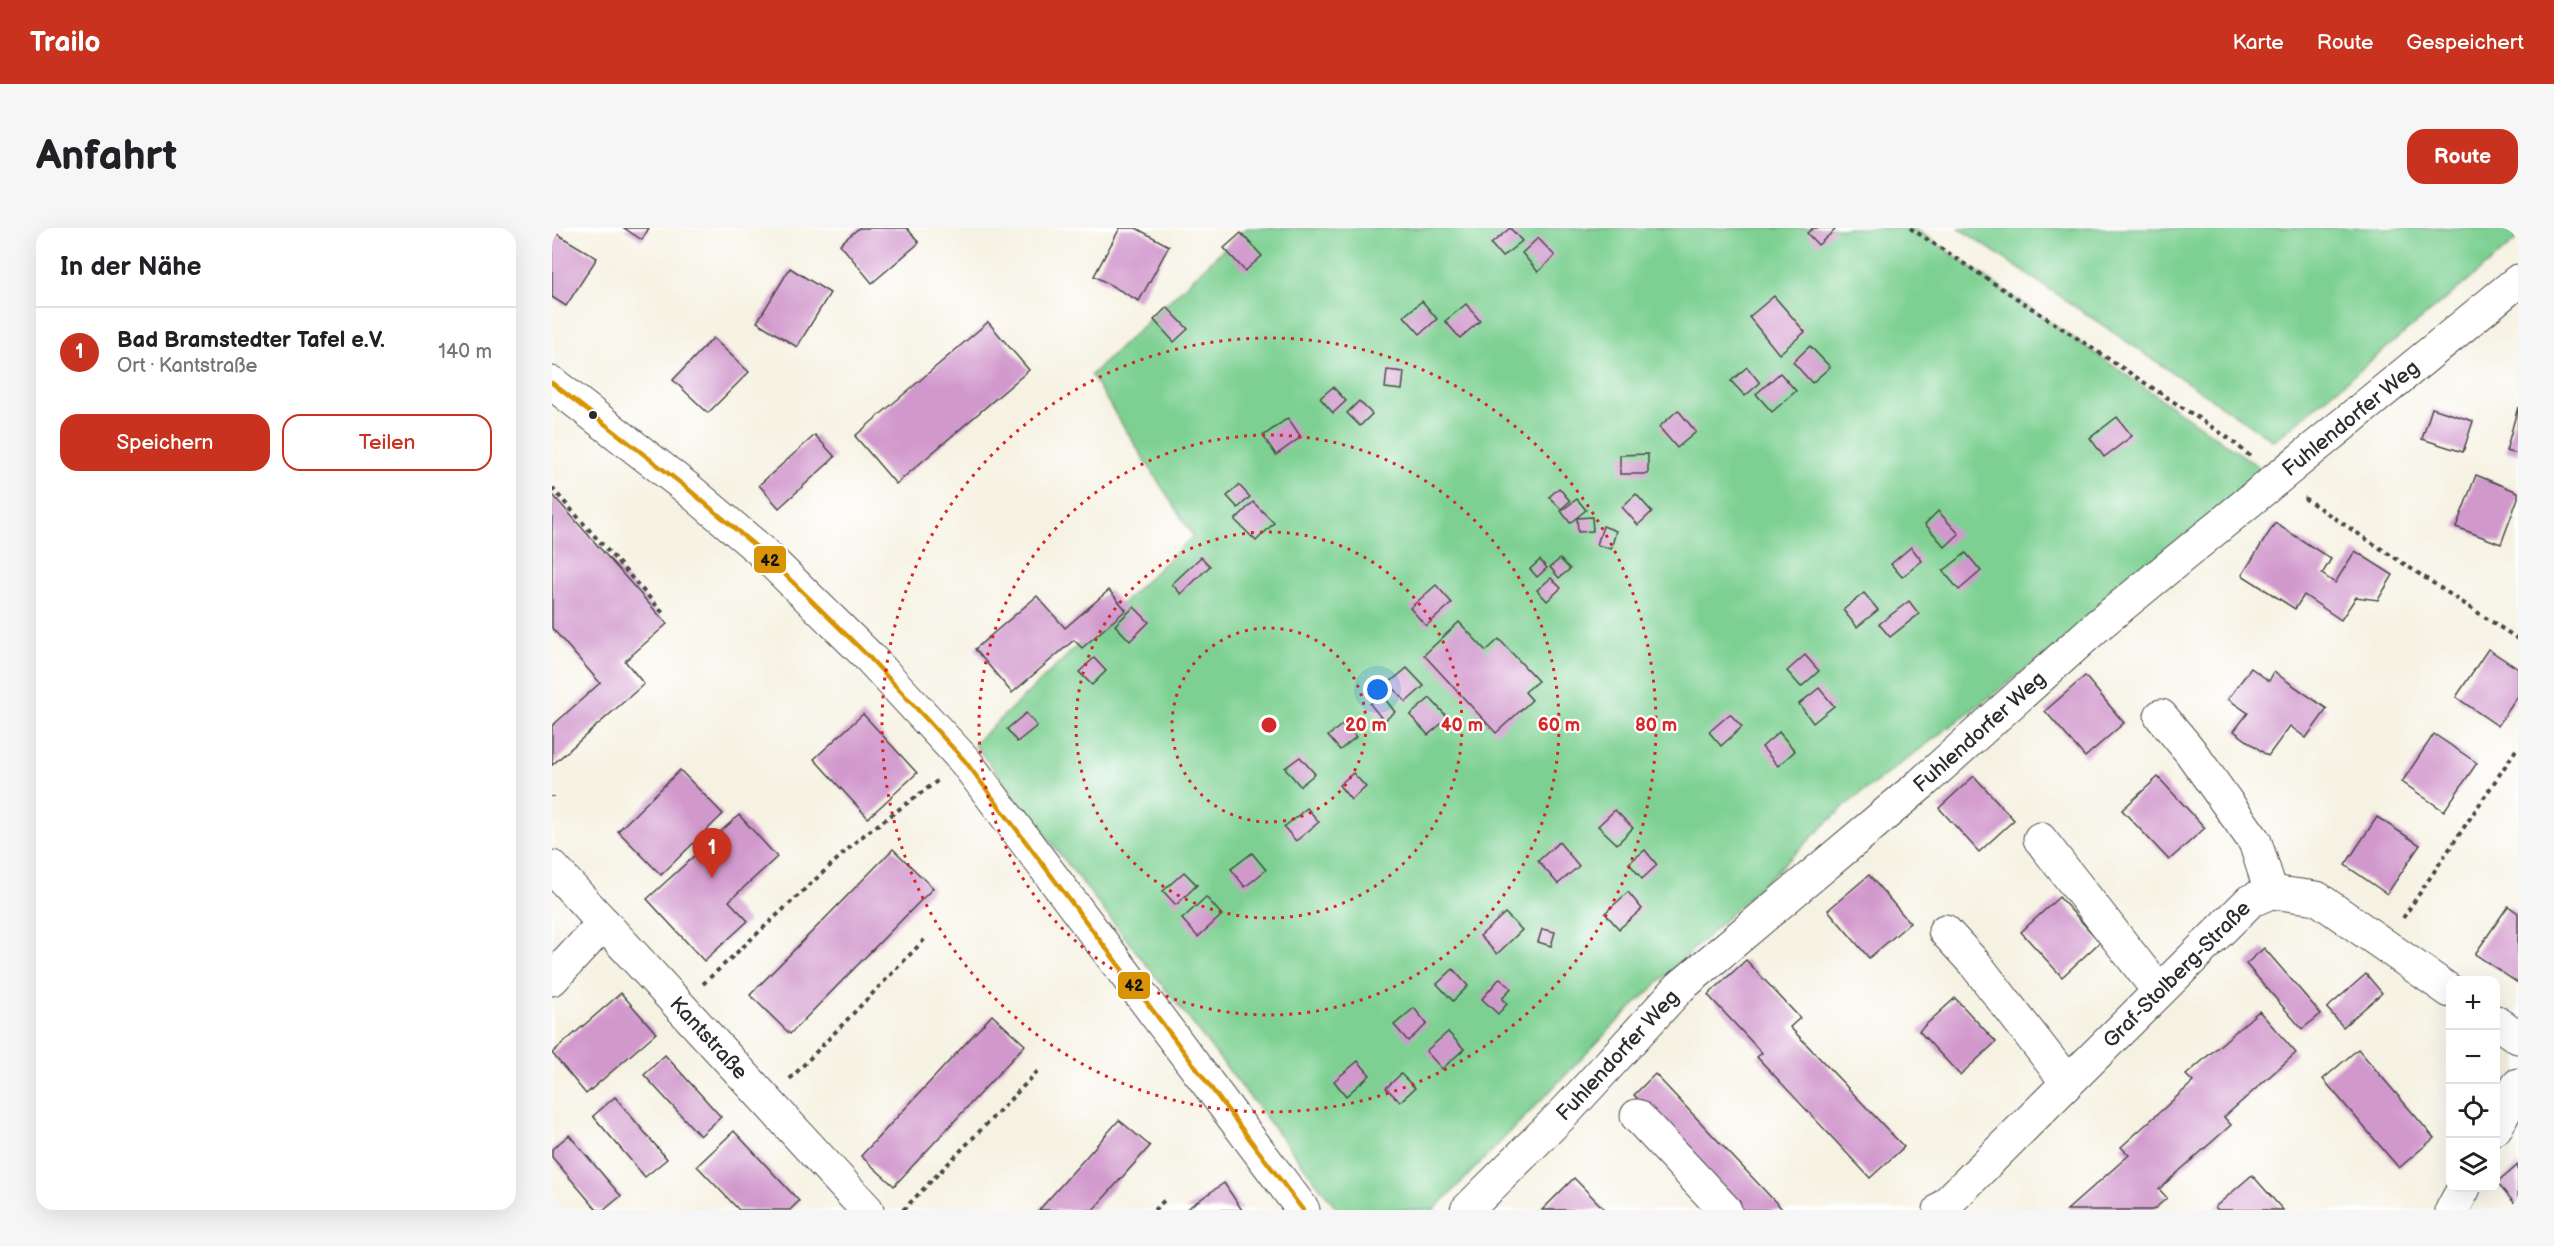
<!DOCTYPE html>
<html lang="de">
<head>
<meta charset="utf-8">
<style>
	body { margin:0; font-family:"Balsamiq Sans",sans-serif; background:#f6f6f6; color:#202124 }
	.controls { position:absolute; right:18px; bottom:18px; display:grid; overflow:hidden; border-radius:12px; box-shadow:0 6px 24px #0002 }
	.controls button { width:54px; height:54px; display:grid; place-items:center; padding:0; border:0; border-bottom:2px solid #e0e0e0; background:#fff; color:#202124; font:30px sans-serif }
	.you { position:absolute; left:826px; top:462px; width:21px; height:21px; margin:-15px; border:4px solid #fff; border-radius:50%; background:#1a73e8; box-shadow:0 0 0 9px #1a73e833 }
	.badge { display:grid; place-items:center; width:39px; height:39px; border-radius:50%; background:#c8321e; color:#fff; font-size:20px; font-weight:700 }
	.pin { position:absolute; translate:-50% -50px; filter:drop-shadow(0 2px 3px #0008) }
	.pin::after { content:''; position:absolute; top:32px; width:21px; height:18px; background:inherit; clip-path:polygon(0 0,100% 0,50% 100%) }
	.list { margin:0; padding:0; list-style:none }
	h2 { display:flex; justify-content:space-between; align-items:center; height:78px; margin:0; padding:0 24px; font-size:26px }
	h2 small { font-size:20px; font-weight:400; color:#757577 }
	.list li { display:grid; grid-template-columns:39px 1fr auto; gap:18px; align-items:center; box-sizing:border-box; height:90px; padding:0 24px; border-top:2px solid #e0e0e0 }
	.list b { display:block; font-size:22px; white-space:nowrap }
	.list p { margin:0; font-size:20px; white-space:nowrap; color:#757577 }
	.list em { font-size:20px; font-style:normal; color:#757577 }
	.actions { display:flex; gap:12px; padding:18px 24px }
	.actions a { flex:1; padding:14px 0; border:2px solid #c8321e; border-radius:18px; text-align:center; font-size:21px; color:#c8321e }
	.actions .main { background:#c8321e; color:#fff }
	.icon { flex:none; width:33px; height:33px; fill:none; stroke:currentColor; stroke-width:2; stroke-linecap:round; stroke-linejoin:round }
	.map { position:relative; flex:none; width:1966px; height:982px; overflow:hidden; border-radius:18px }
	header { display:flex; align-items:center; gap:36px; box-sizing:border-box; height:84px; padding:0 30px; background:#c8321e; color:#fff }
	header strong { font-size:28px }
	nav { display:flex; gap:33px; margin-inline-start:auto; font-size:21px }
	.intro { display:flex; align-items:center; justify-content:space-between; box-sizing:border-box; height:144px; padding:0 36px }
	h1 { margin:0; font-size:42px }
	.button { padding:15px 27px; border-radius:18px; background:#c8321e; color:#fff; font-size:21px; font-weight:700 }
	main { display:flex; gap:36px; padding:0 36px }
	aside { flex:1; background:#fff; border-radius:18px; box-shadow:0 6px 24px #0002 }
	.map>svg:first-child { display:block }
	.green { fill:#7dd092; stroke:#547e5e; stroke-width:1.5 }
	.building { fill:#d198cc }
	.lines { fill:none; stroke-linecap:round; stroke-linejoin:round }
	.minor-casing { stroke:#494947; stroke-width:35 }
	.path { stroke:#494947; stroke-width:4; stroke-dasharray:4.5 4.5; stroke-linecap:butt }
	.minor { stroke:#fff; stroke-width:33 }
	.bus-1-casing { stroke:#fff; stroke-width:9 }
	.bus-1 { stroke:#d89406; stroke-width:4.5 }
	.ring { fill:none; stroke:#d62828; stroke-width:3; stroke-dasharray:3 6 }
	.bus-dot { fill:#2b2b2b; stroke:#fff; stroke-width:2 }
	.labels { text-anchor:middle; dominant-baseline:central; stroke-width:4.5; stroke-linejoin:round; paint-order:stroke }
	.street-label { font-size:21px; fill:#2b2b2b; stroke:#fff }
	.centre { fill:#d62828; stroke:#fff; stroke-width:3 }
	.ring-label { font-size:18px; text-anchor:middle; font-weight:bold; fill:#d62828; stroke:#fff; stroke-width:4.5; stroke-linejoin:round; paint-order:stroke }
	.line-badge { stroke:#fff; stroke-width:2 }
	.pale-badge-label { font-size:16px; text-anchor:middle; font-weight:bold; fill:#111 }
</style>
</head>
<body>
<header>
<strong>Trailo</strong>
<nav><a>Karte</a><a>Route</a><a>Gespeichert</a></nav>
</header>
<div class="intro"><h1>Anfahrt</h1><a class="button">Route</a></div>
<main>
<aside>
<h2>In der Nähe<small></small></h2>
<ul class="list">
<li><span class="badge">1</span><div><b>Bad Bramstedter Tafel e.V.</b><p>Ort · Kantstraße</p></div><em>140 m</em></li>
</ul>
<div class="actions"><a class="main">Speichern</a><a>Teilen</a></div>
</aside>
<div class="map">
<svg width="1966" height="982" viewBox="0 0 1966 982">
	<rect width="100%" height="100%" fill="#fff"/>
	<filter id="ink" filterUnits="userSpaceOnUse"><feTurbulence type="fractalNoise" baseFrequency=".0167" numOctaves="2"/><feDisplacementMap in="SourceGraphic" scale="12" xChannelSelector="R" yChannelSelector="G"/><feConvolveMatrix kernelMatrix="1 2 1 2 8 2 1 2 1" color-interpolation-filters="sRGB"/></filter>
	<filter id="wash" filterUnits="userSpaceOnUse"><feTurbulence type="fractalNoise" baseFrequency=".008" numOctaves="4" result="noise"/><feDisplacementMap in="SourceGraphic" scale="24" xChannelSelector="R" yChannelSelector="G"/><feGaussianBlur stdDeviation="1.35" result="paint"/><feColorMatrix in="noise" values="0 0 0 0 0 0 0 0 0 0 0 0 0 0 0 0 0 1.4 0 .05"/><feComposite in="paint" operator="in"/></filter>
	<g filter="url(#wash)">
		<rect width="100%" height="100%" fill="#f6f2e3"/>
		<g class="green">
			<polygon points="694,0 1362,0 1726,252 1295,576 1071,788 882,982 786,982 422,516 641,308 539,147"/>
			<polygon points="1407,0 1966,0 1966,11 1722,213"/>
		</g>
		<g id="blocks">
			<g class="building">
				<polygon points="72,0 97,0 90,12"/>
				<polygon points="307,0 355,0 367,15 320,55 288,16"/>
				<polygon points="568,0 584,0 617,18 587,73 542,48"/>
				<polygon points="958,0 970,13 950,29 939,16"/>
				<polygon points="1261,0 1281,0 1283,2 1266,17 1255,5"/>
				<polygon points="0,3 45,30 14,78 0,69"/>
				<polygon points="689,5 710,28 693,43 672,20"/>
				<polygon points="986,10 1003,28 986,44 970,25"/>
				<polygon points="238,40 278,65 245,119 205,94"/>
				<polygon points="1222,68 1253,104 1227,126 1197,89"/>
				<polygon points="870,73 885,91 868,106 852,88"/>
				<polygon points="914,76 928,93 908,110 893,93"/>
				<polygon points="615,79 636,101 622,114 602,92"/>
				<polygon points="436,94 477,142 344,256 303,208"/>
				<polygon points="161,110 197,144 156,185 121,152"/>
				<polygon points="1258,118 1278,139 1260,155 1241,134"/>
				<polygon points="1195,139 1208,155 1193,168 1179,153"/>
				<polygon points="835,142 852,144 850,162 833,160"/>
				<polygon points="1228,145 1244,163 1220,184 1204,166"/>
				<polygon points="781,159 794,173 781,185 768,170"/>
				<polygon points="807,173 820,186 808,198 795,185"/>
				<polygon points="1966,179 1966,226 1954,223"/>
				<polygon points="1880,180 1921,193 1911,224 1870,211"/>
				<polygon points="1126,182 1144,204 1125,220 1107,199"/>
				<polygon points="1565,189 1580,208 1552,229 1538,210"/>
				<polygon points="736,190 749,209 724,227 711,208"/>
				<polygon points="263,207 283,229 227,280 207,257"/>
				<polygon points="1096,226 1096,246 1068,246 1068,227"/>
				<polygon points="1924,247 1966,264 1966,270 1949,316 1904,299"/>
				<polygon points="687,257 698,269 686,280 675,268"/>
				<polygon points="1007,260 1018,273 1009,281 997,269"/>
				<polygon points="0,266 115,396 73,433 92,456 0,537 0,498 48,455 0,400"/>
				<polygon points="1084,266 1100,284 1086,297 1070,279"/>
				<polygon points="1025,271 1034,282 1018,295 1009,283"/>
				<polygon points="701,274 722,295 704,313 683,292"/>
				<polygon points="1386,283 1407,306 1393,319 1373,296"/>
				<polygon points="1040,289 1041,303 1026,304 1025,290"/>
				<polygon points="1723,295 1779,331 1770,346 1783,355 1803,323 1841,347 1826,372 1804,369 1789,392 1752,367 1743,381 1690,347"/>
				<polygon points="1051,298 1064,303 1059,321 1045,317"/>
				<polygon points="1359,319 1370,333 1350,349 1339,336"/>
				<polygon points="1414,325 1429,343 1407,362 1391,343"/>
				<polygon points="649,329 658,338 629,366 620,356"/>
				<polygon points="1008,331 1018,341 1007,350 998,339"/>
				<polygon points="988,332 995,340 985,349 978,341"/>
				<polygon points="999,350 1009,360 995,373 985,362"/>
				<polygon points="884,357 900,375 874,398 858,380"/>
				<polygon points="557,362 574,382 530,420 522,412 460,465 423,421 485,368 513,400"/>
				<polygon points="1312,365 1326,382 1305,399 1291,382"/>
				<polygon points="1357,373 1367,386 1338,409 1327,396"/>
				<polygon points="582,379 597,394 578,413 563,397"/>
				<polygon points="907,394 934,423 947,411 986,453 973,464 980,472 944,505 872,427"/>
				<polygon points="1936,421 1966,441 1966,468 1946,498 1904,469"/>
				<polygon points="1253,427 1267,443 1249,459 1235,443"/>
				<polygon points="542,430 554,443 540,457 527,444"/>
				<polygon points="855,440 872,458 854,474 837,455"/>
				<polygon points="1699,440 1717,453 1722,444 1775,481 1754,510 1738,498 1716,528 1682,503 1696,485 1676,471"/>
				<polygon points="1533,448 1572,495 1533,529 1493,483"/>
				<polygon points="1267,460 1282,478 1261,495 1247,476"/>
				<polygon points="830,467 843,484 832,493 818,476"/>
				<polygon points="878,470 896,490 876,507 858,487"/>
				<polygon points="474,485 485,498 465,514 455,501"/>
				<polygon points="311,486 365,545 316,590 262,531"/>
				<polygon points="1178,486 1190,499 1169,518 1157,504"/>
				<polygon points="792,495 804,509 788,522 776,508"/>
				<polygon points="1227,504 1243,523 1226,538 1210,519"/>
				<polygon points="1882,506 1925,535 1892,583 1850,554"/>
				<polygon points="748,529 763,546 748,558 733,540"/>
				<polygon points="128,542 171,586 109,647 66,603"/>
				<polygon points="801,545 814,559 799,572 787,557"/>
				<polygon points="1422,548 1462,592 1427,624 1387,580"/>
				<polygon points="1606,549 1653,600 1617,632 1570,582"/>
				<polygon points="755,580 767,594 744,613 732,599"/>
				<polygon points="1063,582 1081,600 1065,616 1046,598"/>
				<polygon points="187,587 225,629 177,673 196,693 152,733 95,671"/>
				<polygon points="1825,589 1868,617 1835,666 1793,637"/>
				<polygon points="1007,614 1027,638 1006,656 986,633"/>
				<polygon points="341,621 381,660 238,806 198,767"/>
				<polygon points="1093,622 1105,637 1090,651 1077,635"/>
				<polygon points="700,625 714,642 693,659 679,641"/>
				<polygon points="632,644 645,657 624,677 611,663"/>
				<polygon points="1317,647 1358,695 1317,730 1276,682"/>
				<polygon points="1076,664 1090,681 1067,701 1053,685"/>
				<polygon points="654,669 670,687 646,709 630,691"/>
				<polygon points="1507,669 1548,714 1510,749 1469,704"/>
				<polygon points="1956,678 1966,685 1966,755 1923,726"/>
				<polygon points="953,685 970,702 945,726 928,708"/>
				<polygon points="990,701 1003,704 999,718 986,714"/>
				<polygon points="1712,720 1769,786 1750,801 1694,736"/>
				<polygon points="1194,732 1248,790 1238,799 1352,919 1318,950 1205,829 1210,825 1156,767"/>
				<polygon points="901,741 916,758 901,773 885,756"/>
				<polygon points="1814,746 1830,765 1791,799 1775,780"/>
				<polygon points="948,750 959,760 950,771 955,776 946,786 930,771"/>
				<polygon points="69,765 104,805 34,866 0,825"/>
				<polygon points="1403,770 1444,814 1408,847 1367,803"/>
				<polygon points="862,780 875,796 856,813 842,797"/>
				<polygon points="1707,783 1744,825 1672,889 1679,897 1607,961 1615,970 1601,982 1515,982 1577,927 1569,919 1641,854 1634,847"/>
				<polygon points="440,787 473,817 342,958 309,928"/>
				<polygon points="896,804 912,821 890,841 874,823"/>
				<polygon points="1806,821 1882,910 1847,940 1771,851"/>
				<polygon points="113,827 169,889 148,908 92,847"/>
				<polygon points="806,833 818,847 794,868 782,853"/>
				<polygon points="849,846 863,860 848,874 834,860"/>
				<polygon points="1103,846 1231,982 1189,982 1082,867"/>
				<polygon points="63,869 115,931 93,949 41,888"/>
				<polygon points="567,892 598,918 541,982 487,982"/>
				<polygon points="182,903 247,973 238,982 187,982 145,938"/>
				<polygon points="17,907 69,968 52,982 45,982 0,929 0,921"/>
				<polygon points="1966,937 1966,979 1945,955"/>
				<polygon points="1700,947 1731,982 1666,982 1663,979"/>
				<polygon points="1022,950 1053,982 990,982"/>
				<polygon points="672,955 690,982 633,982"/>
			</g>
		</g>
	</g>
	<g filter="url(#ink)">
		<use href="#blocks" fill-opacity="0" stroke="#494947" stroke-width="1.5"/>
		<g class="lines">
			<defs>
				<g id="minor">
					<polyline points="0,155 135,260 208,322 318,430 413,533 751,982"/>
					<polyline points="1609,488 1638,523 1703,614 1719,664"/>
					<polyline points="1488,611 1606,762"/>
					<path id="s1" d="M0 639 315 982"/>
					<polyline points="1393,703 1424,737 1515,854"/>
					<polyline points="0,751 52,695"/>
					<polyline points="1944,794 1966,809"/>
					<polyline points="1085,888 1173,982"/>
					<polyline points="1944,900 1966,857"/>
					<path id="s2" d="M915 982 1016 881 1128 759 1369 556 1545 398 1966 53"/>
					<path id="s3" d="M1388 982 1698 673 1719 664 1765 670 1898 763"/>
					<polyline points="1900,982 1912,960"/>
				</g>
			</defs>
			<use href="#minor" class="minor-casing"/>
			<g class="path">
				<polyline points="1358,0 1678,211 1699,229"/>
				<polyline points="0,260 111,385"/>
				<polyline points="1752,270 1966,411"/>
				<polyline points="0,569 0,568"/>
				<polyline points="1851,690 1966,519"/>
				<polyline points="151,756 308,610 388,551"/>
				<polyline points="238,851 373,711"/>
				<polyline points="351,982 486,843"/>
				<polyline points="602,982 615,970"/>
			</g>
			<use href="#minor" class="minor"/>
			<defs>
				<polyline id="bus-1" points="0,155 135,260 208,322 318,430 413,533 751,982"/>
			</defs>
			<use href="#bus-1" class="bus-1-casing"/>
			<use href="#bus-1" class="bus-1"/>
		</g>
	</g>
	<g class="ring">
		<circle cx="717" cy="497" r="97"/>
		<circle cx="717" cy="497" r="193"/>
		<circle cx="717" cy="497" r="290"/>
		<circle cx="717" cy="497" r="387"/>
	</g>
	<circle class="bus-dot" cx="41" cy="187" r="5"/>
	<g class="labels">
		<g class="street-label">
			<text stroke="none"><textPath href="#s2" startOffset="1188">Fuhlendorfer Weg</textPath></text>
			<text stroke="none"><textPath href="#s2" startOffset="702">Fuhlendorfer Weg</textPath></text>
			<text stroke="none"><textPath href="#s3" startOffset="334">Graf-Stolberg-Straße</textPath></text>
			<text stroke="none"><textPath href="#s1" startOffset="232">Kantstraße</textPath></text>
			<text stroke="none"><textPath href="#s2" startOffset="216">Fuhlendorfer Weg</textPath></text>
		</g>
	</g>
	<circle cx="717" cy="497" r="9" class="centre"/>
	<g class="ring-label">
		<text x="814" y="503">20 m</text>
		<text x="910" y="503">40 m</text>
		<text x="1007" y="503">60 m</text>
		<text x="1104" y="503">80 m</text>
	</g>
	<g class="line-badge">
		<rect x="201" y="317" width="34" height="29" rx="6" fill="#d89406"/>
		<rect x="565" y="743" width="34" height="29" rx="6" fill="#d89406"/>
	</g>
	<g class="pale-badge-label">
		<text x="218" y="338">42</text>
		<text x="582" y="763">42</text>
	</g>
</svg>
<div class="controls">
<button>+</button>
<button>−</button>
<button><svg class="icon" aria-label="locate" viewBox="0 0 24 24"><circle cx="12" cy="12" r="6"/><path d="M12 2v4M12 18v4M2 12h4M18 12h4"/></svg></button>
<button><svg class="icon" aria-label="layers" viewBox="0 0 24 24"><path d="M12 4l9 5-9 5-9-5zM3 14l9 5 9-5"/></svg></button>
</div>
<div class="you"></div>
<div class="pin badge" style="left:160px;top:650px">1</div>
</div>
</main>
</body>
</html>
